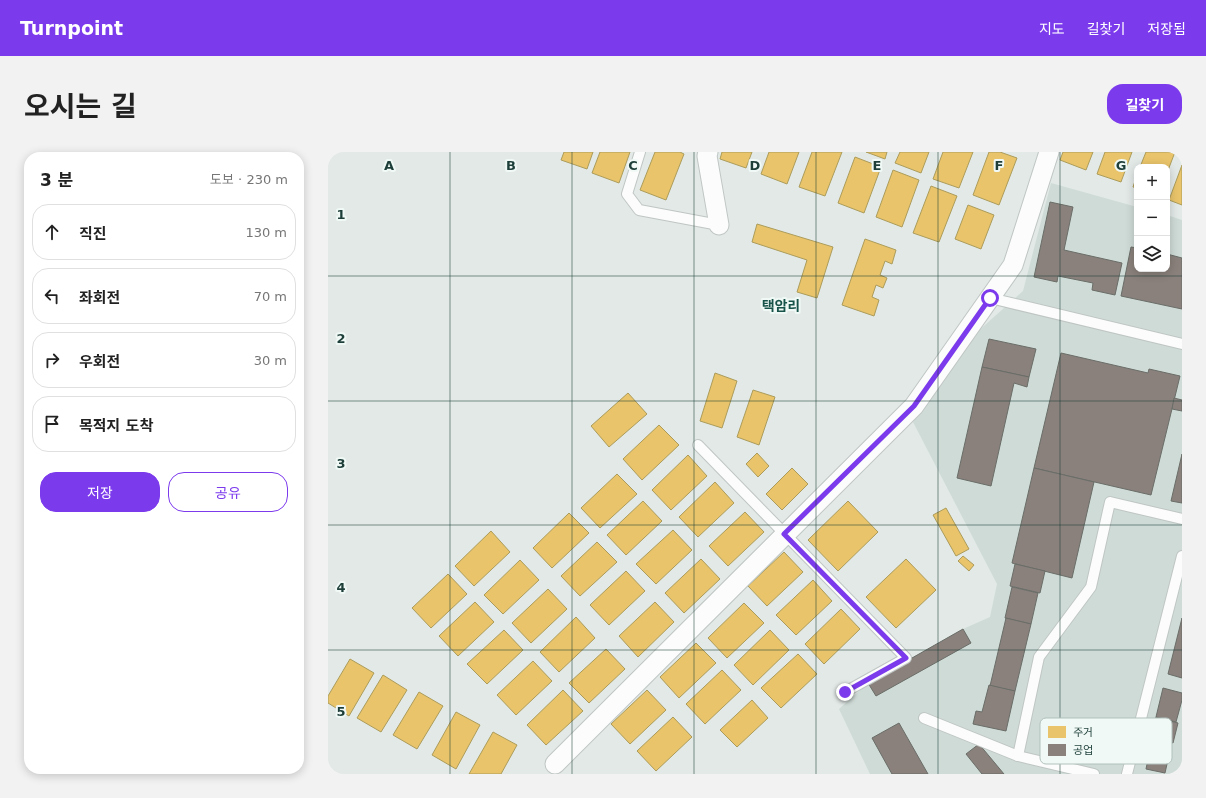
<!DOCTYPE html>
<html lang="ko">
<head>
<meta charset="utf-8">
<style>
	body { margin:0; font-family:"DejaVu Sans","Noto Sans KR",sans-serif; background:#f2f2f2; color:#222 }
	.controls { position:absolute; right:12px; top:12px; display:grid; overflow:hidden; border-radius:8px; box-shadow:0 2px 10px #0003 }
	.controls button { width:36px; height:36px; display:grid; place-items:center; padding:0; border:0; border-bottom:1px solid #e0e0e0; background:#fff; color:#222; font:20px sans-serif }
	.stop { position:absolute; width:12px; height:12px; margin:-9px; border:3px solid #7c3aed; border-radius:50%; background:#fff }
	.stop.end { background:#7c3aed; border-color:#fff; box-shadow:0 1px 4px #0008 }
	.list { margin:0; padding:0; list-style:none }
	h2 { display:flex; justify-content:space-between; align-items:center; height:52px; margin:0; padding:0 16px; font-size:17px }
	h2 small { font-size:13px; font-weight:400; color:#767676 }
	.list li { display:grid; grid-template-columns:26px 1fr auto; gap:12px; align-items:center; box-sizing:border-box; height:56px; margin:0 8px 8px; padding:0 8px; border:1px solid #e0e0e0; border-radius:16px }
	.list b { display:block; font-size:15px; white-space:nowrap }
	.list em { font-size:13px; font-style:normal; color:#767676 }
	.actions { display:flex; gap:8px; padding:12px 16px }
	.actions a { flex:1; padding:9px 0; border:1px solid #7c3aed; border-radius:16px; text-align:center; font-size:14px; color:#7c3aed }
	.actions .main { background:#7c3aed; color:#fff }
	.icon { flex:none; width:22px; height:22px; fill:none; stroke:currentColor; stroke-width:2; stroke-linecap:round; stroke-linejoin:round }
	.map { position:relative; flex:none; width:854px; height:622px; overflow:hidden; border-radius:16px }
	header { display:flex; align-items:center; gap:24px; box-sizing:border-box; height:56px; padding:0 20px; background:#7c3aed; color:#fff }
	header strong { font-size:19px }
	nav { display:flex; gap:22px; margin-inline-start:auto; font-size:14px }
	.intro { display:flex; align-items:center; justify-content:space-between; box-sizing:border-box; height:96px; padding:0 24px }
	h1 { margin:0; font-size:28px }
	.button { padding:10px 18px; border-radius:16px; background:#7c3aed; color:#fff; font-size:14px; font-weight:700 }
	main { display:flex; gap:24px; padding:0 24px }
	aside { flex:1; background:#fff; border-radius:16px; box-shadow:0 2px 10px #0003 }
	.map>svg:first-child { display:block }
	.built { fill:#cfdbd7 }
	.homes { fill:#e9c46a; stroke:#ac9c5b }
	.industry { fill:#8a817c; stroke:#6a6d68 }
	.lines { fill:none; stroke-linecap:round; stroke-linejoin:round }
	.service-casing { stroke:#bfc6c4; stroke-width:12 }
	.minor-casing { stroke:#bfc6c4; stroke-width:21 }
	.service { stroke:#fbfcfb; stroke-width:10 }
	.minor { stroke:#fbfcfb; stroke-width:19 }
	.route { stroke:#7c3aed; stroke-width:5 }
	.grid { fill:none; stroke:#1e3e39; stroke-width:1; stroke-opacity:0.55 }
	.labels { text-anchor:middle; dominant-baseline:central; stroke-width:4; stroke-linejoin:round; paint-order:stroke }
	.quarter-label { font-size:14px; font-weight:bold; fill:#18534a; stroke:#f0f9f5 }
	.key { fill:#f0f9f5; stroke:#b1c1bd; stroke-width:1 }
	.key-label { font-size:11px; fill:#1e3e39 }
	.grid-label { font-size:13px; text-anchor:middle; font-weight:bold; fill:#1e3e39; stroke:#f0f9f5; stroke-width:4; stroke-linejoin:round; paint-order:stroke }
</style>
</head>
<body>
<header>
<strong>Turnpoint</strong>
<nav><a>지도</a><a>길찾기</a><a>저장됨</a></nav>
</header>
<div class="intro"><h1>오시는 길</h1><a class="button">길찾기</a></div>
<main>
<aside>
<h2>3 분<small>도보 · 230 m</small></h2>
<ul class="list">
<li><svg class="icon" aria-label="ahead" viewBox="0 0 24 24"><path d="M12 20V5M6 11l6-6 6 6"/></svg><div><b>직진</b></div><em>130 m</em></li>
<li><svg class="icon" aria-label="left" viewBox="0 0 24 24"><path d="M17 20v-9H6M10 6l-5 5 5 5"/></svg><div><b>좌회전</b></div><em>70 m</em></li>
<li><svg class="icon" aria-label="right" viewBox="0 0 24 24"><path d="M7 20v-9h11M14 6l5 5-5 5"/></svg><div><b>우회전</b></div><em>30 m</em></li>
<li><svg class="icon" aria-label="arrive" viewBox="0 0 24 24"><path d="M6 21V4h12l-3 4 3 4H6"/></svg><div><b>목적지 도착</b></div></li>
</ul>
<div class="actions"><a class="main">저장</a><a>공유</a></div>
</aside>
<div class="map">
<svg width="854" height="622" viewBox="0 0 854 622">
	<rect width="100%" height="100%" fill="#e2e9e7"/>
	<polygon class="built" points="723,31 809,55 809,117 839,117 839,63 854,68 854,622 542,622 511,557 540,531 635,477 662,465 669,432 585,270 638,190 695,139"/>
	<g class="homes">
		<polygon points="236,0 265,0 259,17 233,8"/>
		<polygon points="272,0 302,0 291,31 264,21"/>
		<polygon points="327,0 352,0 356,2 338,48 312,38"/>
		<polygon points="394,0 424,0 418,16 392,7"/>
		<polygon points="441,0 471,0 459,32 433,22"/>
		<polygon points="484,0 514,0 497,44 471,35"/>
		<polygon points="538,0 559,0 557,7"/>
		<polygon points="572,0 601,0 593,21 567,11"/>
		<polygon points="615,0 645,0 631,36 605,27"/>
		<polygon points="661,0 672,0 689,6 671,53 645,43"/>
		<polygon points="735,0 765,0 758,18 732,8"/>
		<polygon points="777,0 804,0 793,30 769,22"/>
		<polygon points="818,0 847,0 839,21 839,15 812,15"/>
		<polygon points="527,5 553,15 536,61 510,51"/>
		<polygon points="854,13 854,53 841,48"/>
		<polygon points="565,18 591,28 574,75 548,65"/>
		<polygon points="809,23 809,36 805,35"/>
		<polygon points="603,34 629,44 611,90 585,81"/>
		<polygon points="640,53 666,63 653,97 627,87"/>
		<polygon points="429,72 505,95 489,146 469,140 479,108 424,90"/>
		<polygon points="537,87 568,98 564,112 557,109 552,123 559,126 555,136 548,133 544,145 551,148 546,164 514,153"/>
		<polygon points="387,221 409,229 394,276 372,269"/>
		<polygon points="425,238 447,245 431,293 409,285"/>
		<polygon points="300,241 319,262 281,295 263,274"/>
		<polygon points="331,273 351,293 314,328 295,307"/>
		<polygon points="429,301 441,314 430,325 418,312"/>
		<polygon points="360,303 379,324 343,358 324,338"/>
		<polygon points="464,316 480,332 454,358 438,342"/>
		<polygon points="289,322 309,342 272,376 253,356"/>
		<polygon points="387,330 406,351 370,385 351,365"/>
		<polygon points="315,349 334,369 298,403 279,383"/>
		<polygon points="520,349 550,380 510,419 480,388"/>
		<polygon points="618,356 641,397 628,404 605,363"/>
		<polygon points="417,360 436,380 400,414 381,394"/>
		<polygon points="241,361 261,381 224,416 205,396"/>
		<polygon points="345,378 364,398 328,432 308,412"/>
		<polygon points="163,379 182,400 146,434 127,414"/>
		<polygon points="269,390 289,410 252,444 233,424"/>
		<polygon points="456,400 475,420 439,454 420,434"/>
		<polygon points="635,404 646,413 641,419 630,409"/>
		<polygon points="373,407 392,427 356,461 337,441"/>
		<polygon points="578,407 608,438 568,476 538,445"/>
		<polygon points="192,408 211,428 175,462 156,443"/>
		<polygon points="298,419 317,439 281,473 262,453"/>
		<polygon points="120,422 139,442 103,476 84,456"/>
		<polygon points="485,428 504,449 468,483 448,463"/>
		<polygon points="220,437 239,457 203,491 184,471"/>
		<polygon points="147,450 166,470 130,504 111,484"/>
		<polygon points="327,450 346,470 310,505 291,484"/>
		<polygon points="416,451 436,471 399,506 380,486"/>
		<polygon points="513,457 532,477 496,512 477,492"/>
		<polygon points="248,465 267,486 231,520 212,500"/>
		<polygon points="176,478 195,498 159,532 139,512"/>
		<polygon points="442,478 461,498 425,533 406,513"/>
		<polygon points="368,491 388,511 351,546 332,525"/>
		<polygon points="278,497 297,517 261,551 241,531"/>
		<polygon points="470,502 489,522 453,556 433,536"/>
		<polygon points="22,507 46,521 21,564 0,551 0,544"/>
		<polygon points="205,509 224,529 188,563 169,543"/>
		<polygon points="394,518 413,538 377,572 358,552"/>
		<polygon points="55,523 79,538 53,580 29,566"/>
		<polygon points="235,538 255,559 218,593 199,573"/>
		<polygon points="319,538 338,558 302,592 283,572"/>
		<polygon points="91,540 115,554 89,597 65,583"/>
		<polygon points="424,548 440,566 409,595 392,578"/>
		<polygon points="128,560 152,573 128,617 104,603"/>
		<polygon points="345,565 364,585 328,619 309,599"/>
		<polygon points="165,580 189,593 173,622 141,622"/>
	</g>
	<g class="industry">
		<polygon points="722,50 745,55 736,98 794,111 787,143 764,138 765,131 730,124 729,130 706,125"/>
		<polygon points="803,95 809,96 809,117 839,117 839,102 854,106 854,157 793,144"/>
		<polygon points="661,187 708,197 701,225 654,215"/>
		<polygon points="733,201 820,221 821,217 852,224 823,343 706,316"/>
		<polygon points="654,215 701,225 699,235 686,231 663,334 629,326"/>
		<polygon points="846,246 854,248 854,259 844,257"/>
		<polygon points="854,302 854,351 843,349"/>
		<polygon points="706,316 766,330 744,426 684,411"/>
		<polygon points="687,412 717,419 712,441 682,434"/>
		<polygon points="684,435 710,441 703,472 677,466"/>
		<polygon points="678,466 703,472 687,539 662,534"/>
		<polygon points="854,466 854,526 840,522"/>
		<polygon points="635,477 643,491 548,544 540,531"/>
		<polygon points="661,533 687,539 678,579 645,572 648,559 654,560"/>
		<polygon points="835,536 854,541 854,548 848,570 828,565"/>
		<polygon points="828,565 850,571 845,591 823,585"/>
		<polygon points="571,571 600,622 564,622 544,586"/>
		<polygon points="651,592 676,622 654,622 638,602"/>
		<polygon points="822,598 841,603 837,621 818,617"/>
	</g>
	<g class="lines">
		<defs>
			<g id="service">
				<polyline points="312,0 299,42 311,58 391,73"/>
				<polyline points="662,146 854,192"/>
				<polyline points="370,293 578,506 517,540"/>
				<polyline points="596,566 690,604 711,505 763,435 782,350 854,367"/>
				<polyline points="690,604 766,622"/>
				<polyline points="799,622 854,404"/>
			</g>
			<g id="minor">
				<polyline points="380,0 379,4 391,73"/>
				<polyline points="227,612 586,254 685,113 721,0"/>
			</g>
		</defs>
		<use href="#service" class="service-casing"/>
		<use href="#minor" class="minor-casing"/>
		<use href="#service" class="service"/>
		<use href="#minor" class="minor"/>
	</g>
	<g class="lines">
		<polyline class="route" points="517,540 578,506 456,382 586,254 662,146"/>
	</g>
	<path class="grid" d="M122 0V622M244 0V622M366 0V622M488 0V622M610 0V622M732 0V622M0 124H854M0 249H854M0 373H854M0 498H854"/>
	<g class="labels">
		<g class="quarter-label">
			<text x="453" y="154">택암리</text>
		</g>
	</g>
	<rect x="712" y="566" width="132" height="46" rx="6" class="key"/>
	<rect x="720" y="574" width="18" height="12" fill="#e9c46a"/>
	<rect x="720" y="592" width="18" height="12" fill="#8a817c"/>
	<g class="key-label">
		<text x="745" y="584">주거</text>
		<text x="745" y="602">공업</text>
	</g>
	<g class="grid-label">
		<text x="61" y="18">A</text>
		<text x="183" y="18">B</text>
		<text x="305" y="18">C</text>
		<text x="427" y="18">D</text>
		<text x="549" y="18">E</text>
		<text x="671" y="18">F</text>
		<text x="793" y="18">G</text>
		<text x="13" y="67">1</text>
		<text x="13" y="191">2</text>
		<text x="13" y="316">3</text>
		<text x="13" y="440">4</text>
		<text x="13" y="564">5</text>
	</g>
</svg>
<div class="controls">
<button>+</button>
<button>−</button>
<button><svg class="icon" aria-label="layers" viewBox="0 0 24 24"><path d="M12 4l9 5-9 5-9-5zM3 14l9 5 9-5"/></svg></button>
</div>
<div class="stop" style="left:662px;top:146px"></div>
<div class="stop end" style="left:517px;top:540px"></div>
</div>
</main>
</body>
</html>
